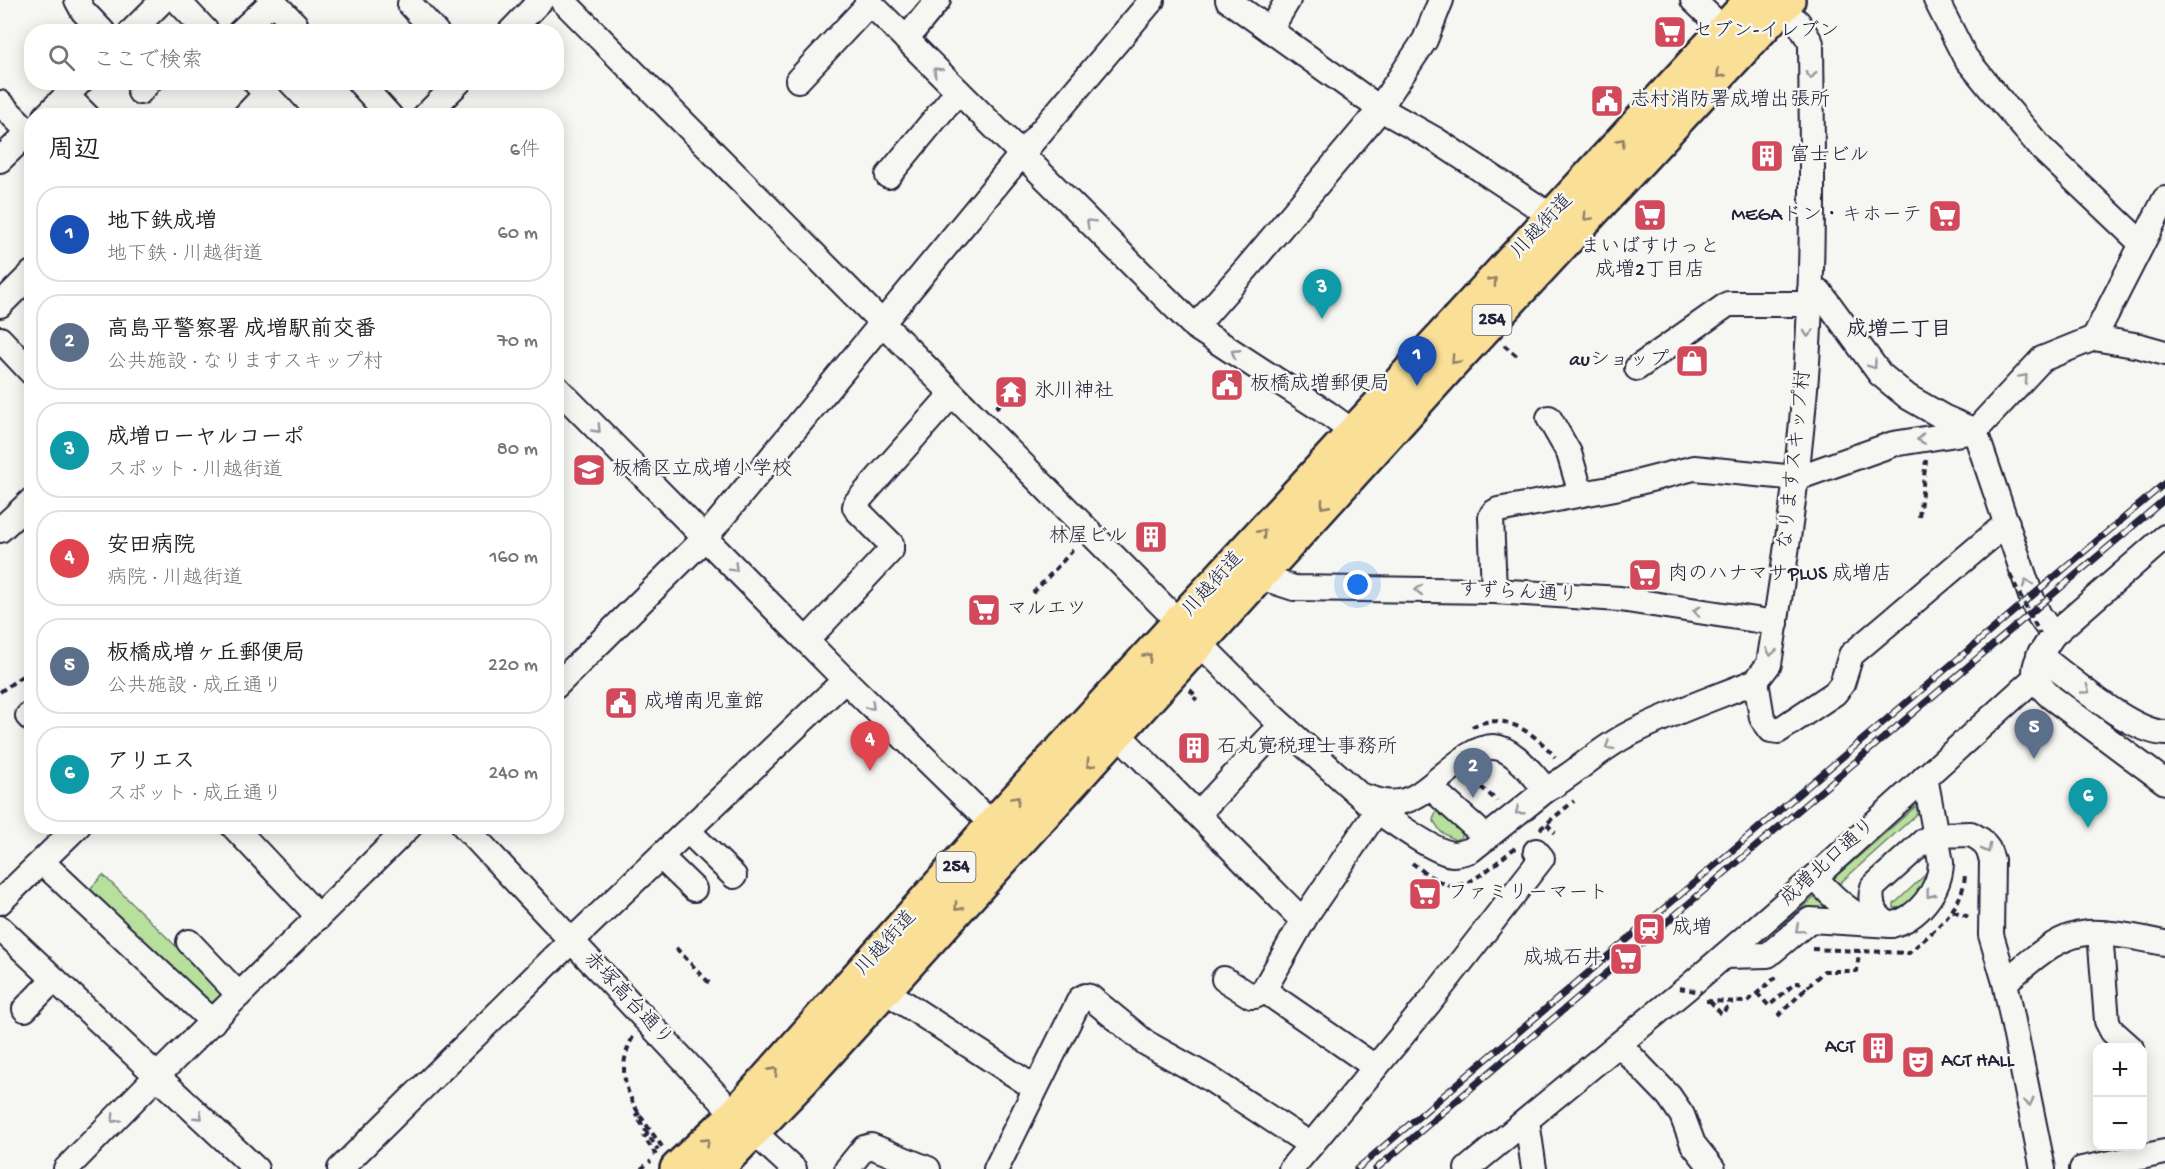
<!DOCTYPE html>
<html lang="ja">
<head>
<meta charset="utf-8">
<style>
	body { margin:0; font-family:"Gochi Hand","Klee One",sans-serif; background:#f2f2f2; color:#222 }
	.controls { position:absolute; right:18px; bottom:18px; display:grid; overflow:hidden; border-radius:12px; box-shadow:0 3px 15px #0003 }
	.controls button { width:54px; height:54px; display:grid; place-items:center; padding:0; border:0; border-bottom:2px solid #e0e0e0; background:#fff; color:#222; font:30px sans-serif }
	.you { position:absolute; left:1358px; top:585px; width:21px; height:21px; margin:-15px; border:4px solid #fff; border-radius:50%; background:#1a73e8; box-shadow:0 0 0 9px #1a73e833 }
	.badge { display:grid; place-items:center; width:39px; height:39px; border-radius:50%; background:#db2777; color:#fff; font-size:20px; font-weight:700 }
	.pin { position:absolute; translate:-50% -50px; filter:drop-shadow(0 2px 3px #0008) }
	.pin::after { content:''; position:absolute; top:32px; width:21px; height:18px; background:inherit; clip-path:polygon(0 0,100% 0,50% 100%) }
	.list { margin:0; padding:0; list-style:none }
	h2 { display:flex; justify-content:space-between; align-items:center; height:78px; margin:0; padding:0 24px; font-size:26px }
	h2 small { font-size:20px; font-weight:400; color:#767676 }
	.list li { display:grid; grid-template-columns:39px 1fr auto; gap:18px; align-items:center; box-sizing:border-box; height:96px; margin:0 12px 12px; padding:0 12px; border:2px solid #e0e0e0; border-radius:24px }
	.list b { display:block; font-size:22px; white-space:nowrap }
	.list p { margin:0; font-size:20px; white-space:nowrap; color:#767676 }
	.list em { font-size:20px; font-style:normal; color:#767676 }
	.icon { flex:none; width:33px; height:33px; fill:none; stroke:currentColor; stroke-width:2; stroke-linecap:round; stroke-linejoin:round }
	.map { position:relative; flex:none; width:2165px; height:1169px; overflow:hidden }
	.search { position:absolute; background:#fff; box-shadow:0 3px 15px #0003; left:24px; top:24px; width:540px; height:66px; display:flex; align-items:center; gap:15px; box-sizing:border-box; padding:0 21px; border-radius:24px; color:#767676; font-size:22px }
	.panel { position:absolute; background:#fff; box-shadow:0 3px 15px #0003; left:24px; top:108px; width:540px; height:726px; border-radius:24px }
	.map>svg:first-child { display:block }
	.green { fill:#b7e09d; stroke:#6c816c; stroke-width:1.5 }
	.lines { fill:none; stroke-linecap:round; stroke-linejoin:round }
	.minor-casing { stroke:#22223b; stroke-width:28 }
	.highway-casing { stroke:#22223b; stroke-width:38 }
	.path { stroke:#22223b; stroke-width:4; stroke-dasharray:6 4.5; stroke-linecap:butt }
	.minor { stroke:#f6f6f2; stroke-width:24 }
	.highway { stroke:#fadf96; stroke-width:33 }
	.rail-casing { stroke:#22223b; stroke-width:7 }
	.rail { stroke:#f6f6f2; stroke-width:4.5; stroke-dasharray:14; stroke-linecap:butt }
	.path-bridge { stroke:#22223b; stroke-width:4; stroke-dasharray:6 4.5; stroke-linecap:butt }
	.oneway { stroke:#9797a0 }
	.oneway2 { stroke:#8e8068 }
	.labels { text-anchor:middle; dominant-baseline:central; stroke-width:5; stroke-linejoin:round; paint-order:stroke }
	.shield { fill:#f6f6f2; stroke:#626272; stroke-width:1.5 }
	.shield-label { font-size:18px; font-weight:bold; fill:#22223b }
	.poi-label { font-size:20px; fill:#22223b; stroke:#f6f6f2; text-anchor:start }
	.street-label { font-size:20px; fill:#22223b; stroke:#f6f6f2 }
	.neighbourhood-label { font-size:21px; font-weight:bold; fill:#22223b; stroke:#f6f6f2 }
</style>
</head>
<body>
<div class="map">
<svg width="2165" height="1169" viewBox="0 0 2165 1169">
	<rect width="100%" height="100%" fill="#f6f6f2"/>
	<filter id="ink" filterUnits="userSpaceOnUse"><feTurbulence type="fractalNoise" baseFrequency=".0167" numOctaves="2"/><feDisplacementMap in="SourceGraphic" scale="12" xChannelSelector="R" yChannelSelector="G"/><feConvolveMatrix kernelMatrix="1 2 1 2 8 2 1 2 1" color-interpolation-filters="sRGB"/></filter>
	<g filter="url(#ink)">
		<g class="green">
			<polygon points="1915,807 1917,808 1917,814 1839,884 1836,884 1833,881 1834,878"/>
			<polygon points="1439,811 1462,833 1462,837 1455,840 1441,832 1433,820 1436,812"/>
			<polygon points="103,875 225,994 214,1005 206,1005 89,890"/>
			<path d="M1925 875 1929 876C1920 889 1912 908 1894 908V904Z"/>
			<polygon points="1814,898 1820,899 1830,908 1831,911 1808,908 1802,909 1763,939"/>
		</g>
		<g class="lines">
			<defs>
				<g id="minor">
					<polyline points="77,0 83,11 103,32"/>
					<polyline points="177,0 207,32"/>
					<path d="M562 0 1271 715 1376 810C1393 822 1433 851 1452 854 1459 854 1465 852 1471 850L1546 790C1499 732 1489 736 1435 782 1424 791 1413 800 1399 802 1386 804 1375 800 1363 796"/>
					<polyline points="867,0 1195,327 1327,413 1353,432"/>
					<polyline points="1228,0 1379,108 1436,140 1553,217"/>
					<polyline points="1693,0 1735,40"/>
					<polyline points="1936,0 1965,57 1991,89 2042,149 2141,243"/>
					<polyline points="410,4 436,32"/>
					<polyline points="1270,30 1288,0"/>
					<polyline points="131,32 163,0"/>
					<polyline points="240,32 270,4 275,4 295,24"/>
					<polyline points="510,32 541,0"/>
					<polyline points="906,39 938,0"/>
					<polyline points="798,80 870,3"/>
					<polyline points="255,82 287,116"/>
					<polyline points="359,82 390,116"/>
					<polyline points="140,92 149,82"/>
					<polyline points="67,96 87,116"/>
					<polyline points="0,103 29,132"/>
					<polyline points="46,116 80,82"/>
					<polyline points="245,116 266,94"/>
					<polyline points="425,116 459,82"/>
					<polyline points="0,160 32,129"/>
					<polyline points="888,176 958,91"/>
					<polyline points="1810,290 1820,292 1880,374 1908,397 1943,417 1975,431 2042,359 2094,338 2140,346 2165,353"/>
					<polyline points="0,305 32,273"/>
					<polyline points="1195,327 1247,268 1373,118 1425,40 1441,0"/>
					<polyline points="2094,338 2165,199"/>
					<polyline points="0,339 32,373"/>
					<polyline points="1637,368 1728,304 1810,304"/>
					<polyline points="556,387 845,680 993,825"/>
					<polyline points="1549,418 1569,453 1581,494"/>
					<polyline points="0,530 32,500"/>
					<path d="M2165 537 2053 635C2036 661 2024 673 2051 697L2165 782"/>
					<polyline points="1260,577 1294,588 1494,591 1620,599 1776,623"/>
					<polyline points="1494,591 1491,517 1493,513 1498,510 1620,487 1694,468 1797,478 1893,444 1975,431 2033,602 2039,615 2053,635"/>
					<polyline points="807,640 891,550 891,544 857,510 855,507 856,503 952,394"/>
					<path d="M2039 655C2069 677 2130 732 2165 733"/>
					<polyline points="1756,681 1762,718 1771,730 1778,731 1835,693 1842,684 1851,655 2007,523"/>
					<polyline points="556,686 704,539 1021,155 1152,0"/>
					<polyline points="28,716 32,720"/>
					<polyline points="1118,734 1303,921"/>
					<polyline points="1430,787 1487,838"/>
					<path d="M1546 790C1576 773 1600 748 1631 733 1670 713 1714 698 1756 681L1769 664C1785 564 1800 463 1807 362 1814 256 1812 149 1811 43L1798 22 1780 8"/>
					<polyline points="1198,814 1271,736"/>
					<polyline points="233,826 319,917"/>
					<polyline points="464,826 735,1115 794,1169"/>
					<polyline points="688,831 734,876"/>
					<polyline points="661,857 694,889"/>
					<polyline points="42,862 213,1022"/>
					<path d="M1815 877C1830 895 1850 913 1872 923"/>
					<polyline points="0,902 78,826"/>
					<path d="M1891 925C1875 918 1868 904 1873 887L1925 840 1936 835 1971 834 1981 840 1988 849 1992 860 1991 935 2005 982 2043 1169"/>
					<polyline points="0,928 256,1169"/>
					<polyline points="2100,933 2107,1021 2112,1031 2131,1048"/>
					<polyline points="189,942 239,995"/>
					<path d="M1724 956 1768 955 1810 920 1891 925C1918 919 1940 890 1941 863L1925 777"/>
					<polyline points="1224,979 1251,996 1255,996 1265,991"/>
					<path d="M2005 982C2029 963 2054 936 2087 933 2108 931 2143 939 2165 943"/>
					<polyline points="884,990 1035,1088"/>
					<polyline points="25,1009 54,979"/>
					<polyline points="1620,1045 1669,1096 1682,1115 1693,1144 1713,1169"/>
					<polyline points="1375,1067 1265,991 1265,988 1307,914 1383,802"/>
					<polyline points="1527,1121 1534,1169"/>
					<polyline points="66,1169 156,1077 410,826"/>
					<polyline points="340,1169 559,953 845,680"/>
					<polyline points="847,1169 864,1148 871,1146 928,1169"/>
					<polyline points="996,1169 1080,999 1085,996 1090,997 1146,1043 1207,1077 1311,1145"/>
					<polyline points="1291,1169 1429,1003 1542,858 1536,851"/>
					<polyline points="1467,1169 1687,988 1815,877 2035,678"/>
					<polyline points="2082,1169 2165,1152"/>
				</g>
				<g id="highway">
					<polyline points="677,1169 735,1115 993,825 1752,0"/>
					<polyline points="716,1169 804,1078 1452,363 1788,0"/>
				</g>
			</defs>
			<use href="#minor" class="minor-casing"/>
			<use href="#highway" class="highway-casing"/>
			<g class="path">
				<polyline points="1504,345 1517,356"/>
				<polyline points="996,408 1004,400"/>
				<polyline points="1919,517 1926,460"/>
				<polyline points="1033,593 1075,548"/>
				<polyline points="1190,690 1197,697 1194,700"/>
				<polyline points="0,692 32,669"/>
				<path d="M1472 727C1503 710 1535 733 1555 757"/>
				<polyline points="1473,780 1497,801"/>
				<polyline points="1547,824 1555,833"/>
				<polyline points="1540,829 1574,801"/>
				<path d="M1412 863C1423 871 1435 881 1448 885 1468 891 1500 859 1515 848"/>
				<polyline points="1953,911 1969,917"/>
				<polyline points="676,948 712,986"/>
				<path d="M1812 949 1909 953C1934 930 1965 909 1965 872"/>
				<polyline points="1757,993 1769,1006 1795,983 1799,983 1806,990"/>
				<polyline points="1706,1001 1747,1002 1776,977"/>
				<polyline points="1710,1001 1721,1014 1732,1002"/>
				<polyline points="1778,1016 1824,971 1857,971 1859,951"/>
				<path d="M633 1037C609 1080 638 1113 663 1148"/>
				<polyline points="640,1113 636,1115 658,1150"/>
				<polyline points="648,1134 644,1137 656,1155"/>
				<polyline points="641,1169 651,1161"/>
			</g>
			<use href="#minor" class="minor"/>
			<use href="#highway" class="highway"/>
			<defs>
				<g id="rail">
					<polyline points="1357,1169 2165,483"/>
					<polyline points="1376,1169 2165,499"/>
				</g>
			</defs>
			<use href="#rail" class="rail-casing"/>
			<use href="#rail" class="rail"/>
			<g class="path-bridge">
				<polyline points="2010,575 2040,634"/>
				<polyline points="1679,988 1701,992"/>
			</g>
		</g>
		<defs><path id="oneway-chevron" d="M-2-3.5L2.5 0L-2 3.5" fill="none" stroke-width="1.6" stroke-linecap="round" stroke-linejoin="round" transform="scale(1.5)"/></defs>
		<g class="oneway">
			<use href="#oneway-chevron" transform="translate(937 71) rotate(-135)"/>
			<use href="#oneway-chevron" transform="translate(1811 75) rotate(90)"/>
			<use href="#oneway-chevron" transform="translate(1090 223) rotate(-135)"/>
			<use href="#oneway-chevron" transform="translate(1808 333) rotate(93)"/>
			<use href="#oneway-chevron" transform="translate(1235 353) rotate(-147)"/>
			<use href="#oneway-chevron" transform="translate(1873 365) rotate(54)"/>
			<use href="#oneway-chevron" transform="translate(2024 378) rotate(-47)"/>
			<use href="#oneway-chevron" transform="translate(597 429) rotate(46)"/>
			<use href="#oneway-chevron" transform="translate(1921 439) rotate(171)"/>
			<use href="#oneway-chevron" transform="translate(734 568) rotate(45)"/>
			<use href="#oneway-chevron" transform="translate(2027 583) rotate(-108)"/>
			<use href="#oneway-chevron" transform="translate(1419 590) rotate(-179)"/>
			<use href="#oneway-chevron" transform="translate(1697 611) rotate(-171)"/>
			<use href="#oneway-chevron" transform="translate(1771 652) rotate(99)"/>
			<use href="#oneway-chevron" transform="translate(2086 690) rotate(36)"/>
			<use href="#oneway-chevron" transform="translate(871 706) rotate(44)"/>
			<use href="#oneway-chevron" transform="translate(1609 746) rotate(148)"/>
			<use href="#oneway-chevron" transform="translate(1519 811) rotate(141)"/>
			<use href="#oneway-chevron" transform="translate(1987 849) rotate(62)"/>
			<use href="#oneway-chevron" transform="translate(1930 894) rotate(127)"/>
			<use href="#oneway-chevron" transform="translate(1799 929) rotate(140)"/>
			<use href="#oneway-chevron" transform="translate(2029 1102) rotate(78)"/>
			<use href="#oneway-chevron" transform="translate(199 1116) rotate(43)"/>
			<use href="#oneway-chevron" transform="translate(115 1119) rotate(134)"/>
		</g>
		<g class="oneway2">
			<use href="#oneway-chevron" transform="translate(1720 74) rotate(133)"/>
			<use href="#oneway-chevron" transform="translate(1621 142) rotate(-48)"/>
			<use href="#oneway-chevron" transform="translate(1587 217) rotate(133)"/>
			<use href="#oneway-chevron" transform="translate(1493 281) rotate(-47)"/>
			<use href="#oneway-chevron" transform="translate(1455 360) rotate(133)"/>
			<use href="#oneway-chevron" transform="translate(1324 505) rotate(132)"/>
			<use href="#oneway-chevron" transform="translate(1262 533) rotate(-48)"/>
			<use href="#oneway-chevron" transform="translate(1148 657) rotate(-47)"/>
			<use href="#oneway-chevron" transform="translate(1090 764) rotate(133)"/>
			<use href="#oneway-chevron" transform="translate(1016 800) rotate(-47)"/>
			<use href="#oneway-chevron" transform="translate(958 907) rotate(132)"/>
			<use href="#oneway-chevron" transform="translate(774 1071) rotate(-48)"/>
			<use href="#oneway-chevron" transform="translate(706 1142) rotate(-43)"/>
		</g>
	</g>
	<defs>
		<symbol id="supermarket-square" viewBox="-11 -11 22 22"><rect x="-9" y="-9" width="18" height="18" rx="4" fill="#d1495b" stroke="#f6f6f2"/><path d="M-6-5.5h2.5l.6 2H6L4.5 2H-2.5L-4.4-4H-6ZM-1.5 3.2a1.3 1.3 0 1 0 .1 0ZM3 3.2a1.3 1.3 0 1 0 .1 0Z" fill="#fff"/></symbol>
		<symbol id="civic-square" viewBox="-11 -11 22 22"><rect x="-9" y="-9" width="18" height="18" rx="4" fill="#d1495b" stroke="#f6f6f2"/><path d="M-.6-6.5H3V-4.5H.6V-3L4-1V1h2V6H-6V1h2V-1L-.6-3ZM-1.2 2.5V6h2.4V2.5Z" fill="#fff"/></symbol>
		<symbol id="building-square" viewBox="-11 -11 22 22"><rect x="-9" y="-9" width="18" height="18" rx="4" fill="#d1495b" stroke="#f6f6f2"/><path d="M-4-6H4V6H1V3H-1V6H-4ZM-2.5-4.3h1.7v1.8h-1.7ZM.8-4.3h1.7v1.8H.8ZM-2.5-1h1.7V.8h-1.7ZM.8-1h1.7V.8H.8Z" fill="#fff"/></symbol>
		<symbol id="shop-square" viewBox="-11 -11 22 22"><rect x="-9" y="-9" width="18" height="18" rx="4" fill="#d1495b" stroke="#f6f6f2"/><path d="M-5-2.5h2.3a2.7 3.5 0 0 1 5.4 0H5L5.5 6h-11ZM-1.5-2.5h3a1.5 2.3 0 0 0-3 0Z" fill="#fff"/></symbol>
		<symbol id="temple-square" viewBox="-11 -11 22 22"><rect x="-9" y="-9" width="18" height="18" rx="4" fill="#d1495b" stroke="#f6f6f2"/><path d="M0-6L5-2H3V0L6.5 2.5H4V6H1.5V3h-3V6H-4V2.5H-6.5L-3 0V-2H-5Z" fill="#fff"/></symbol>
		<symbol id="school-square" viewBox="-11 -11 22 22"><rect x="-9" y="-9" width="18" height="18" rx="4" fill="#d1495b" stroke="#f6f6f2"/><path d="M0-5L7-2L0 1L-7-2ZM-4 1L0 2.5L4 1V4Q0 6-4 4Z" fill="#fff"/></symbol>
		<symbol id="station-square" viewBox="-11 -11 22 22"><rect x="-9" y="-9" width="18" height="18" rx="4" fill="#d1495b" stroke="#f6f6f2"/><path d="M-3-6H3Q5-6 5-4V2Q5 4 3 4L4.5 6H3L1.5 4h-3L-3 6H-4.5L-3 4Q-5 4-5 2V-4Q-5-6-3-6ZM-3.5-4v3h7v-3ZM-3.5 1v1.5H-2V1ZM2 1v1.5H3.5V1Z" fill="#fff"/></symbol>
		<symbol id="theatre-square" viewBox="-11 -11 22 22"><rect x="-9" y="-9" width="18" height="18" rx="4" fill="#d1495b" stroke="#f6f6f2"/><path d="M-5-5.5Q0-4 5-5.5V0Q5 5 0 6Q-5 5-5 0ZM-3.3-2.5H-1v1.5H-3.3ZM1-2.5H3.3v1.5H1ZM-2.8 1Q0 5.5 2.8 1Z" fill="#fff"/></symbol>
	</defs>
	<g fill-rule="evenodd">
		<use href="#supermarket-square" x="1651" y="13" width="38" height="38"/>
		<use href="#civic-square" x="1588" y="82" width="38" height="38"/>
		<use href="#building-square" x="1748" y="137" width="38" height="38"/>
		<use href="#supermarket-square" x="1631" y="196" width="38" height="38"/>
		<use href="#supermarket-square" x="1926" y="197" width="38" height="38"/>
		<use href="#shop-square" x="1673" y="342" width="38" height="38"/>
		<use href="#civic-square" x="1208" y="366" width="38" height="38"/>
		<use href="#temple-square" x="992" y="373" width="38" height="38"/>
		<use href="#school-square" x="570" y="451" width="38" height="38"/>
		<use href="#building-square" x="1132" y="518" width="38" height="38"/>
		<use href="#supermarket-square" x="1626" y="556" width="38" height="38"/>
		<use href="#supermarket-square" x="965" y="591" width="38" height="38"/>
		<use href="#civic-square" x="602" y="684" width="38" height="38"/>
		<use href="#building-square" x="1175" y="729" width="38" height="38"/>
		<use href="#supermarket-square" x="1406" y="875" width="38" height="38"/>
		<use href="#station-square" x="1630" y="910" width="38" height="38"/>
		<use href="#supermarket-square" x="1607" y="940" width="38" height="38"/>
		<use href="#building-square" x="1859" y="1029" width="38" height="38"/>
		<use href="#theatre-square" x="1899" y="1043" width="38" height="38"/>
	</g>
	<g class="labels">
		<g class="shield">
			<rect x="1472.5" y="305" width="39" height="30" rx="4.5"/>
			<rect x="936.5" y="852" width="39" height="30" rx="4.5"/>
		</g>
		<g class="shield-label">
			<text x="1492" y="320">254</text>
			<text x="956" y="867">254</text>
		</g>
		<g class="poi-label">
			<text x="1693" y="32">セブン-イレブン</text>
			<text x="1630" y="101">志村消防署成増出張所</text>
			<text x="1790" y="156">富士ビル</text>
			<text x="1922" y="216" text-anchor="end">MEGAドン・キホーテ</text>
			<text x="1650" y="248" text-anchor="middle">まいばすけっと<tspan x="1650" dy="23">成増2丁目店</tspan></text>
			<text x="1669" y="361" text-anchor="end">auショップ</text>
			<text x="1250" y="385">板橋成増郵便局</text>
			<text x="1034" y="392">氷川神社</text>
			<text x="612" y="470">板橋区立成増小学校</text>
			<text x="1128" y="537" text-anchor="end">林屋ビル</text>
			<text x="1668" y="575">肉のハナマサPLUS 成増店</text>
			<text x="1007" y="610">マルエツ</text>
			<text x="644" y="703">成増南児童館</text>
			<text x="1217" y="748">石丸寛税理士事務所</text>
			<text x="1448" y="894">ファミリーマート</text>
			<text x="1672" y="929">成増</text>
			<text x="1603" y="959" text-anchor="end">成城石井</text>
			<text x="1855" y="1048" text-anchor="end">ACT</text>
			<text x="1941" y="1062">ACT HALL</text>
		</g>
		<g class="street-label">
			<text transform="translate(1543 227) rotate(-47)">川越街道</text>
			<text transform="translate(1796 460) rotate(-84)">なりますスキップ村</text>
			<text transform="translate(1214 585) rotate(-48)">川越街道</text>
			<text transform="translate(1518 594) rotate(3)">すずらん通り</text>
			<text transform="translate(1829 863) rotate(-42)">成増北口通り</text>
			<text transform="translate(887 944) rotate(-48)">川越街道</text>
			<text transform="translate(627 1000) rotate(47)">赤塚高台通り</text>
		</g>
		<g class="neighbourhood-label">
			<text x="1899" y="331">成増二丁目</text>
		</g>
	</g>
</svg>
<div class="controls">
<button>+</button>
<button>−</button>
</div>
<div class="you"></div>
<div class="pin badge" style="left:1417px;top:386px;background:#1a4fb4">1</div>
<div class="pin badge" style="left:1473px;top:798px;background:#5c6f8a">2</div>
<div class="pin badge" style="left:1322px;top:319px;background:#0f9aa8">3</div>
<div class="pin badge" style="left:870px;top:771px;background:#e0444e">4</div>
<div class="pin badge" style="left:2034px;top:759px;background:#5c6f8a">5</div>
<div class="pin badge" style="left:2088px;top:828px;background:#0f9aa8">6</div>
<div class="search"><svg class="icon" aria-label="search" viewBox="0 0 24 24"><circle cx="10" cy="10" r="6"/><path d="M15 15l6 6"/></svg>ここで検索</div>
<section class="panel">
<h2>周辺<small>6件</small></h2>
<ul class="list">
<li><span class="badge" style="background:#1a4fb4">1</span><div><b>地下鉄成増</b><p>地下鉄 · 川越街道</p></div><em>60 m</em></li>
<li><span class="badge" style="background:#5c6f8a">2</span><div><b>高島平警察署 成増駅前交番</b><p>公共施設 · なりますスキップ村</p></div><em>70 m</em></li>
<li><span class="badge" style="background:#0f9aa8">3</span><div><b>成増ローヤルコーポ</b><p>スポット · 川越街道</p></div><em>80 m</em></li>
<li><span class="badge" style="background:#e0444e">4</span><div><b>安田病院</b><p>病院 · 川越街道</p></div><em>160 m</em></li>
<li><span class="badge" style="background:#5c6f8a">5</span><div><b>板橋成増ヶ丘郵便局</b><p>公共施設 · 成丘通り</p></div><em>220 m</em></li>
<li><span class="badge" style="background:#0f9aa8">6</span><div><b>アリエス</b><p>スポット · 成丘通り</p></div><em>240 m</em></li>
</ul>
</section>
</div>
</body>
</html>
